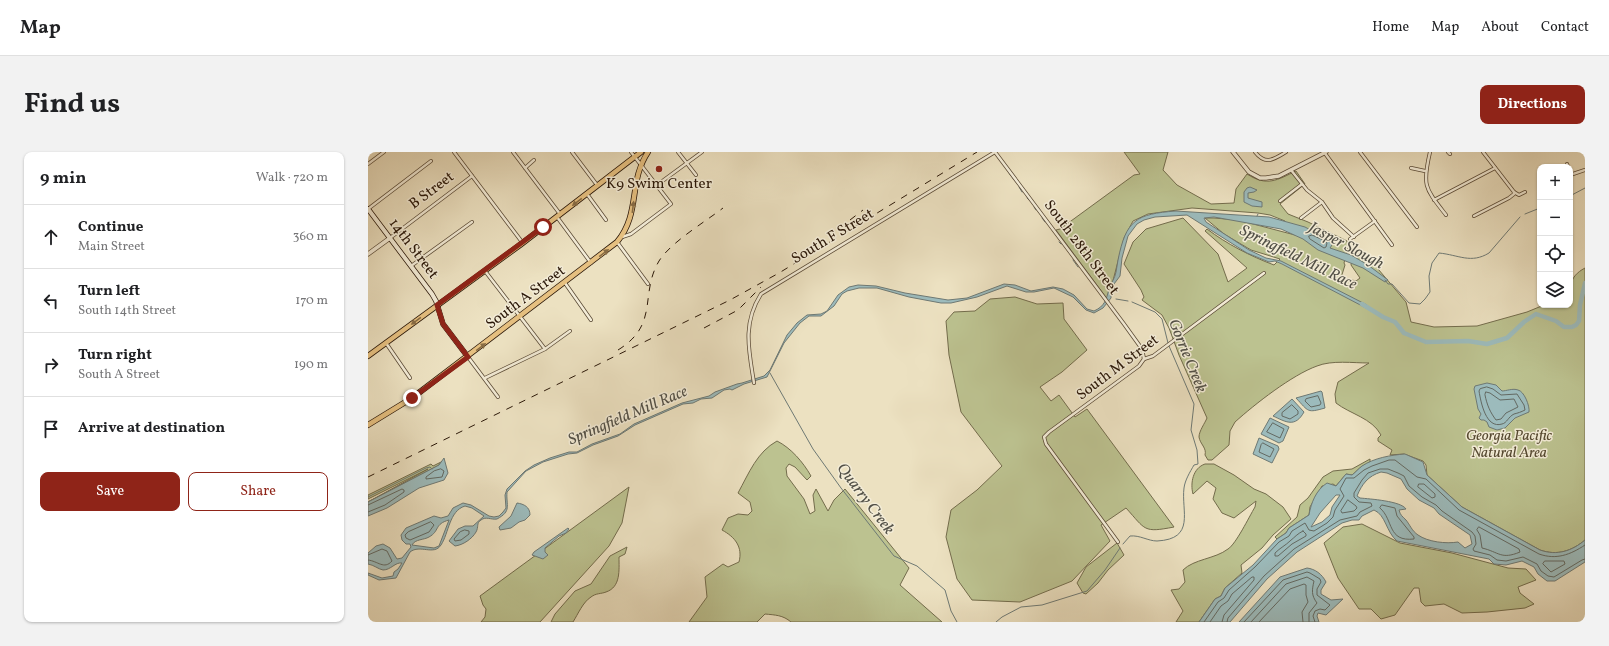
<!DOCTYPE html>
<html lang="en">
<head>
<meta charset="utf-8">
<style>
	body { margin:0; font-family:Vollkorn,serif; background:#f2f2f2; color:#202124 }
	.controls { position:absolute; right:12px; top:12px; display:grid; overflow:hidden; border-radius:8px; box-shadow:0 1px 3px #0004 }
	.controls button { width:36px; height:36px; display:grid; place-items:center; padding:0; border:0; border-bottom:1px solid #e0e0e0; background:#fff; color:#202124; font:20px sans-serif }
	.stop { position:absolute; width:12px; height:12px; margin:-9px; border:3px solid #8f2418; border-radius:50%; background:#fff }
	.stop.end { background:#8f2418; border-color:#fff; box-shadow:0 1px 4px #0008 }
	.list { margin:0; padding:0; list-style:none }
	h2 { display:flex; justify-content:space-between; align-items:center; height:52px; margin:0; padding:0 16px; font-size:17px }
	h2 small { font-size:13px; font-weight:400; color:#757577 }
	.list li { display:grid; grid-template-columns:26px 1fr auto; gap:12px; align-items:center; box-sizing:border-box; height:64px; padding:0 16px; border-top:1px solid #e0e0e0 }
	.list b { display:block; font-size:15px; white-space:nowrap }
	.list p { margin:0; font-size:13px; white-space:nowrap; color:#757577 }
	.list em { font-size:13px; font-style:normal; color:#757577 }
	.actions { display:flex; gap:8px; padding:12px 16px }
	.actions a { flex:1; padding:9px 0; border:1px solid #8f2418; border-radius:8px; text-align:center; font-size:14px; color:#8f2418 }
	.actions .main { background:#8f2418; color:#fff }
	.icon { flex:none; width:22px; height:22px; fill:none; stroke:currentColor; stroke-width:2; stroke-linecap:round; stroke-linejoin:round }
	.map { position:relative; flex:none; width:1217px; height:470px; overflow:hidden; border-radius:8px }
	header { display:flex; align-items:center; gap:24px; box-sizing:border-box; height:56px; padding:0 20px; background:#fff; border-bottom:1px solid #e0e0e0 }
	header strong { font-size:19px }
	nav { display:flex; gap:22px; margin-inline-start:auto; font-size:14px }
	.intro { display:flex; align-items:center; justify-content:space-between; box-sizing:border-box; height:96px; padding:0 24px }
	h1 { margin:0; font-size:28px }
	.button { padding:10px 18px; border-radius:8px; background:#8f2418; color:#fff; font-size:14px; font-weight:700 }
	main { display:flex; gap:24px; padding:0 24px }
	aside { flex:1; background:#fff; border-radius:8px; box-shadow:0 1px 3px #0004 }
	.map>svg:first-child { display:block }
	.green { fill:#bcc290; stroke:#736c4c }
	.water { fill:#9cbbbc; stroke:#6e7974; fill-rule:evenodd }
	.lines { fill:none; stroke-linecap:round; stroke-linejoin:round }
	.shore { stroke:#636962; stroke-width:1 }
	.stream { stroke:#6e7974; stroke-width:1 }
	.river { stroke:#9cbbbc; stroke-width:4.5 }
	.minor-casing { stroke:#5a4a36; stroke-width:4 }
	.tertiary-casing { stroke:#5a4a36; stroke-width:5 }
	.secondary-casing { stroke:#2a1708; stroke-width:5.5 }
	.primary-casing { stroke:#2a1708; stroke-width:6 }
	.minor { stroke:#f3ecd7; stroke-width:2.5 }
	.tertiary { stroke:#f3ecd7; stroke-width:3.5 }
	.secondary { stroke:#f3ecd7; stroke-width:4 }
	.primary { stroke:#e6c080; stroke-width:4.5 }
	.rail { stroke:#2a1708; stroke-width:1; stroke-dasharray:7 7; stroke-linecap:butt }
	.oneway { fill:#886c44 }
	.route { stroke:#8f2418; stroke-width:5 }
	.poi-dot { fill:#8f2418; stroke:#f3ecd7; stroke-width:1.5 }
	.labels { text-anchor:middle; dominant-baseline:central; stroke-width:3; stroke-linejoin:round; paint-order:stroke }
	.poi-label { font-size:15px; fill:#2a1708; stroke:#f3ecd7 }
	.street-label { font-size:15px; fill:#2a1708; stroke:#f3ecd7 }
	.park-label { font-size:15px; font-style:italic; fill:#564a31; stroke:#f3ecd7 }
	.water-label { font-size:16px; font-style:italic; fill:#525047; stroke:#f3ecd7 }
</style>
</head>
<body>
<header>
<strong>Map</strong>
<nav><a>Home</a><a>Map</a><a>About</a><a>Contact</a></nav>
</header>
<div class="intro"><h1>Find us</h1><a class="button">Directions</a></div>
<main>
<aside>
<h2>9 min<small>Walk · 720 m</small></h2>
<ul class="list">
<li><svg class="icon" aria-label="ahead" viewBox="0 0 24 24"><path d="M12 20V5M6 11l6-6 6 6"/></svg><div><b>Continue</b><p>Main Street</p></div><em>360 m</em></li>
<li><svg class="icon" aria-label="left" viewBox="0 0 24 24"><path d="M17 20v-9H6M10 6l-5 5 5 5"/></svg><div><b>Turn left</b><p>South 14th Street</p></div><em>170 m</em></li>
<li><svg class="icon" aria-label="right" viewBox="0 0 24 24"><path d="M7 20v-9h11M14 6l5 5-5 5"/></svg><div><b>Turn right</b><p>South A Street</p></div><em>190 m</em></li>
<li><svg class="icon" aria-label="arrive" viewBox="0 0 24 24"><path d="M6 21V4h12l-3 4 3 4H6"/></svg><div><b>Arrive at destination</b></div></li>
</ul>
<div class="actions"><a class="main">Save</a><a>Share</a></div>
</aside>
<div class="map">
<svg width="1217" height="470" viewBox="0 0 1217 470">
	<rect width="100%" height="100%" fill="#ece1c1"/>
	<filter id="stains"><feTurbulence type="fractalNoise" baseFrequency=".005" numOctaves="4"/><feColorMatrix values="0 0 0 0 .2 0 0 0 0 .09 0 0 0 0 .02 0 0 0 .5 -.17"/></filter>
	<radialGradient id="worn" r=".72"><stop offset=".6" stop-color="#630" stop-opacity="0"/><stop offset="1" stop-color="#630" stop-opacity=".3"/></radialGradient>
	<g class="green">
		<path d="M756 0H800L795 18 809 33 843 52 866 51 868 37 879 22C899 35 909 28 928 19L937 32 912 52 920 62 940 70 979 89 980 96 976 111 977 113 972 129 980 127 988 129 992 126 983 113 985 98 1005 111 1038 150 1043 170 1066 175 1109 174 1159 160 1176 153H1202C1202 136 1200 125 1217 116V388C1204 399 1189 404 1172 398L1094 355 1059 323 1058 313 1055 309 1036 302 1022 303 1024 298 1010 289V286L1013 283C1004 266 982 262 968 251L967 242 970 230 1001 211C985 211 964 208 949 214 924 223 887 252 867 270L862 279 861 293 844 308H840L837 303C839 296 832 292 831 285 831 279 837 271 839 266L811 203 801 176 794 163 774 148 776 145 773 138 756 112 765 90 778 77 815 66 850 102 860 130 879 116 837 79 839 77C859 92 882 104 906 113L912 107 883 98 856 82 837 66H846L870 68 927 83 917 69 902 63 890 61 824 56 780 62 765 69 756 86 740 148 688 78 692 77 766 23 772 22Z"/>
		<path d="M647 145 669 152 695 151 696 167 719 198 694 220 672 235 683 249 691 243 707 265 719 257 806 375C775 381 778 378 758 356L733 373 742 389 704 429 652 450 604 448 589 427 578 385 583 358 609 338 634 314 593 260 581 203 578 169 586 160 607 159 622 147Z"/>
		<path d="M409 289C423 296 435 310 443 324L439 328 427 315 421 312 418 316 419 324 436 347 442 362 447 359 445 343 448 337 460 359 466 348 477 337 541 416 532 433 574 470H423C415 463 407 463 397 462L389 470H321L339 445 337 425 355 412 360 415 371 410C375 395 367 385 354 378L360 366 370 362 380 363 384 359 382 350 370 341C381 321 389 300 409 289Z"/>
		<polygon points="1002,307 1002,310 993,315 984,323 978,322 968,334 965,332 954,334 942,355 941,363 921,376 918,381 909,387 907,385 929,365 932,353 940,346 955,325 965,319 984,317"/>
		<polygon points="73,310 71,313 0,350 60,317 0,347 0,343 63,312 65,314"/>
		<path d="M837 312H846L866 323 886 337 898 342 915 355 923 367 905 383 894 396 873 413 874 421 857 436 853 444 847 447 831 470H808L815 459 803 438 811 437 817 430 815 418C826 407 847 407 860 397 868 392 881 365 887 355L888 349 866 366 854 361 845 347 848 336 839 329 825 342C822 331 825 316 837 312Z"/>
		<polygon points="261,335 254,371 241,394 172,470 113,470 117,465 118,457 115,453 112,444"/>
		<polygon points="994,372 1032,391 1084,401 1140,416 1158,417 1168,428 1150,435 1152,441 1166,452 1157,456 1119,460 1094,461 1076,452 1057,454 1053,450 1051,436 1046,436 1027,463 1013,467 1003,457 991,457 970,426 956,391 975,375"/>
		<polygon points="749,391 756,403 740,418 730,431 718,442 715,441 709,431 718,415"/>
		<path d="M259 395 257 402 251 405C251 418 253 435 238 440 233 442 228 441 223 445 215 450 210 462 205 470H183L187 462 207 439 223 432 242 404Z"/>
	</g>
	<g class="water">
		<polygon points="882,35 889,38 886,40 880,41 880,46 894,50 894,55 884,54 876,50 876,40 879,36"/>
		<path d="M808 59 901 65 937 75 950 82 960 86 964 93 962 96 983 103 1000 113 1020 128 1017 130 995 116 950 98 935 87 913 77 846 65 836 66 838 70 881 98 898 106 913 109 999 153 998 156 914 112 907 109 901 110 879 101 819 63 787 65 776 68 769 72 760 84 754 106 752 124 746 132 743 140V146L735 156 726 161 718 158 705 145 686 136 666 140H658L639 134 609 145 583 151H573L541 145 509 136H491L479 139 474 142 466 154 453 164H441L432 171 416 191 399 225 376 232 364 238 362 237 356 238 344 246 333 247 325 251 315 252 267 273 250 284 225 293 209 301 200 302 175 310 158 319 139 340C138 354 144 359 129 367 123 368 118 364 113 368 108 371 111 375 108 380 104 387 95 393 87 394L81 389 90 377 97 374H105L116 364 104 356 97 354C81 359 81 381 73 393 66 404 52 392 42 400L28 426 11 428 0 423V421L14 426 25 424 26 420 30 417 34 411C27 410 23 418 15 418 10 417 6 413 0 412V401L8 394 15 392 22 396 29 407 34 406 43 395 42 392H38L34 388 33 383 38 376 66 364 73 366 80 364 85 356 95 351 103 353 121 364 126 365 131 364 135 360 138 356 137 343 139 337 157 319 166 313 182 306 201 300H209L224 292 252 282 266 272 314 251 341 244 347 240 369 232 374 231 396 224 402 218 419 183 429 171 439 163 453 162 459 159 470 143 481 135 490 133 508 134 537 141 580 148 599 146 636 132 647 133 663 139 685 135 695 137 706 143 719 157 726 159C737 154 738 148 741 137 743 131 747 126 748 120 749 116 749 112 750 108 758 68 768 62 808 59ZM81 368 71 394 66 396 44 393C47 387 56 388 61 385 72 379 66 372 81 368Z"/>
		<path d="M1119 231 1128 233 1134 239C1138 239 1145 236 1150 238 1156 239 1162 254 1161 260L1147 266 1137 276 1129 278 1121 275 1119 270 1116 268H1113L1111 266 1113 262 1110 257 1106 237 1107 234Z"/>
		<path d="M953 239 954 240 957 256C939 261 941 260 928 246Z"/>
		<path d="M924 247 936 260C927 276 918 270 905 264Z"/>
		<polygon points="902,266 921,275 915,289 911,291 893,282"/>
		<polygon points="891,286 910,294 911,297 904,311 885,302"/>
		<path d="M1037 302 1055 310 1059 323 1094 355 1172 398C1189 404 1204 399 1217 388V410L1187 429H1179L1170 422 1166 415 1154 409 1138 413 1126 412 1121 407 1029 389C1018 380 1018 363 1006 358L994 364 991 368H984L974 371 929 400 899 427 862 470H831L847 447 853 444 857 436 885 413 909 387 918 381 921 376 941 363C943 351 948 338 959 331L968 334 978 322 984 323C988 320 990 317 994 314 1006 306 1023 303 1037 302ZM1013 320 1019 321 1033 327 1039 337 1051 348 1066 356 1071 362 1102 383 1104 392 1097 396 1090 390C1078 392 1060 390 1050 383 1044 379 1042 373 1038 368 1035 365 1032 363 1031 358L1038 357C1033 349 1002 347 992 346L989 344C994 332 1000 324 1013 320ZM968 343H972L964 355 962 363 954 370 943 375 952 361Z"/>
		<polygon points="76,306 80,321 76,328 51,336 19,356 0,364 0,350 71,313"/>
		<path d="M149 351C156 352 162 355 162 363L157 368 151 370 143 376 132 378 131 375 143 364Z"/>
		<polygon points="200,376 201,377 198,381 191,384 177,396 177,400 180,403 175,407 164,403 166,400"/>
		<path d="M939 416C947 417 954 422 958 430L953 438V442L963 448 975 447 958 463 950 461 949 464 951 470H871L912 425Z"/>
	</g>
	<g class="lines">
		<g class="shore">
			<polygon points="941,84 944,83 955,88 959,91 958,95 956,96 942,87"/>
			<path d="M1119 235 1125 237 1133 243 1149 242 1156 253 1157 258C1153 260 1150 261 1146 262 1140 265 1139 271 1134 272 1118 277 1113 251 1111 239L1112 237Z"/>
			<path d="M1118 240 1122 241 1132 248 1146 247 1150 255 1138 261 1133 267 1128 268C1122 260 1119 253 1117 243Z"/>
			<polygon points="950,244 953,251 952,253 943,255 937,249 938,247"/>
			<polygon points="924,253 930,259 930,262 922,267 914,264 914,261"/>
			<polygon points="905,271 916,277 912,286 899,280"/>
			<polygon points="895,291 906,297 902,305 891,300 893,293"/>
			<polygon points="73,317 76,319 74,325 58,327 58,325 66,319"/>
			<polygon points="1051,332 1056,332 1067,342 1067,345 1064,346 1050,335"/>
			<polygon points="980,348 988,354 989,356 986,359 974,361 973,359"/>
			<polyline points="0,353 34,337 36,338 36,340 17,353 0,360"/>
			<path d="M1014 353 1027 356 1029 364 1046 385V387C1019 390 1026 368 1012 356Z"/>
			<polygon points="63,370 66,373 61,380 42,388 38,386 37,383 40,380"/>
			<path d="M1111 375 1151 397 1152 400C1133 408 1131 400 1114 396L1112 383 1109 378Z"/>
			<polygon points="97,378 101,379 101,382 93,388 87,389 86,387 92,380"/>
			<path d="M935 379 938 382V384L924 392 910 404H907V401C912 396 918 393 922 389 927 385 929 382 935 379Z"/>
			<path d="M0 403 14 397 19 399 24 409C16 418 10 409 0 408"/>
			<polygon points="1177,409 1196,409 1197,412 1183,420 1175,412"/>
			<path d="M836 470 850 450 856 446 861 438 887 415 911 390 921 384 924 379 937 371 941 378 946 379 959 371 965 365 967 358 976 344 972 337 978 326H986L996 318 1004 314 1021 308H1027L1049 325 1058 327 1091 358 1171 402C1188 408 1202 403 1217 393"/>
			<polyline points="842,470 853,454 860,449 864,442 884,425 886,425 886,428 856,463 854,470"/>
			<polyline points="859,470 860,466 896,424 926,397 972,368 989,364 992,360 1004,354 1003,351 991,350 986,345 986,341 994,328 1000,321 1012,317 1020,317 1030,321 1036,324 1041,334 1054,345 1068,353 1074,359 1104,380 1107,384 1108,392 1105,397 1106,399 1122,403 1129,408 1138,409 1155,405 1169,412 1173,419 1180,424 1186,425 1214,408 1217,407"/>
			<polyline points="876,470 915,428 939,420 942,421 952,427 953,430 949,437 949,443 962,453 957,458 952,457 947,459 945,464 947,470"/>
			<path d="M883 470 918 432 939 425 946 429C944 438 943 443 949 451L941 461V470"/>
			<polyline points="891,470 922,437 936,432 938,433 938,443 940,450 934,460 935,470"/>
		</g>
		<g class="stream">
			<polyline points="641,21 647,29"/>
			<polyline points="651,35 654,40"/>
			<polyline points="1202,44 1217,36"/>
			<polyline points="659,46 661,48"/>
			<polyline points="666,55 668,58"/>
			<polyline points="1157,62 1172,56"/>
			<polyline points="889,64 890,62"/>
			<polyline points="674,66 677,70"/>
			<polyline points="691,90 693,92"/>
			<polyline points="705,108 710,115"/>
			<path d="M1017 128 1020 132H1024L1041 151 1052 152 1057 147 1062 140 1061 124 1064 111 1071 101C1091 103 1103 112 1121 101L1152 65"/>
			<polyline points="748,147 760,149"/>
			<polyline points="764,150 787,160 794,167 800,191"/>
			<polyline points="402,221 445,297 473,336 526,404 549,414 577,438 583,459 589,470"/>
			<polyline points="0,345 58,316 62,315 64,317"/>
			<path d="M755 392 762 384C772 383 780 389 789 389 828 387 813 359 816 336 817 328 822 320 826 313L830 312 829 298 823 278 826 252 801 194"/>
			<polyline points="628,470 634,465 653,455 674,453 719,439 737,418 752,396"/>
		</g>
		<polyline class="river" points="994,152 1015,165 1027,170 1036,181 1058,190 1100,189 1119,192 1139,186 1156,170 1168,162 1188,169 1196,175 1204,175 1208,173 1211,169 1212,153 1217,131"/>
		<defs>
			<g id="minor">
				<polyline points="86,0 154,90"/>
				<polyline points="145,0 192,62"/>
				<polyline points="204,0 229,33"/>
				<polyline points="310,0 328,23"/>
				<path d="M887 0C898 14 906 7 918 0"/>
				<polyline points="956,0 1024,93"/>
				<polyline points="992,0 1049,75"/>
				<path d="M1062 0C1054 34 1057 36 1078 63"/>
				<polyline points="1080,0 1082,2"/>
				<polyline points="1115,0 1146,40"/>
				<polyline points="0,12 16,0"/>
				<polyline points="1199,12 1200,15"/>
				<polyline points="157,16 166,8"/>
				<polyline points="1043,16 1057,19"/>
				<polyline points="923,18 939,38 954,50 965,66 986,85"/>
				<polyline points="1202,23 1217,18"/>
				<polyline points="289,33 334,0"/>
				<polyline points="219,42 238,68"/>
				<polyline points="1066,48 1127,16"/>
				<polyline points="912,49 934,32"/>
				<polyline points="0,57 63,9"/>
				<polyline points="1106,64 1141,46 1146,42 1146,40 1151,43 1157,40"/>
				<polyline points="189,65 223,111"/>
				<polyline points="933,66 954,50"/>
				<polyline points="254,85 263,82 303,52 263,0"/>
				<polyline points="22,86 104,24"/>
				<polyline points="982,87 1007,69"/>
				<polyline points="249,90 280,132"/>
				<polyline points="43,114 104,70"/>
				<polyline points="117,119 177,197"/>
				<polyline points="197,131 223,168"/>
				<polyline points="18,191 42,226"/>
				<polyline points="100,205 130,245"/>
				<polyline points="117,226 177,197 202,179"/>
				<path d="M386 231C381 199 374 172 393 142L627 0 756 172 774 197 776 207"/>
				<polyline points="750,390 678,292 676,285 681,280 771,214 776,207 785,204 896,121"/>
			</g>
			<g id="tertiary">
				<polyline points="865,0 881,20 892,26 898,26 911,24 958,0"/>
				<polyline points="0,102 22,86"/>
			</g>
			<polyline id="secondary" points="0,57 64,142 68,149 75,172 100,205"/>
			<g id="primary">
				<polyline points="0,204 152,93 273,0"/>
				<path d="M0 273 44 246 249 90C273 61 260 30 280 0"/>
			</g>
		</defs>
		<use href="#minor" class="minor-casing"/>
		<use href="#tertiary" class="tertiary-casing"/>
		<use href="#secondary" class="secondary-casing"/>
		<use href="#primary" class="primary-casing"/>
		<use href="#minor" class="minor"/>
		<use href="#tertiary" class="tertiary"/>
		<use href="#secondary" class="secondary"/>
		<use href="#primary" class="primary"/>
		<g class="rail">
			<polyline points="482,68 495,58"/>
			<polyline points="336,176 370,158 393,135"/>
			<path d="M250 198C292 172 271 143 291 109 303 90 337 70 355 56"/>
			<polyline points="0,325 362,148 411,121 609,0"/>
		</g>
	</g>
	<defs><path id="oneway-solid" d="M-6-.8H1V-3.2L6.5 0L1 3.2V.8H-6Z"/></defs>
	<g class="oneway">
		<use href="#oneway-solid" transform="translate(209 50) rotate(143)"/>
		<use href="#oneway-solid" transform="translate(265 55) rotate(-83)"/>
		<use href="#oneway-solid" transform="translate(236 101) rotate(-37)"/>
		<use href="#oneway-solid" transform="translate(48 169) rotate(144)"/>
		<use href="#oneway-solid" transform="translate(113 195) rotate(-37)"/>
	</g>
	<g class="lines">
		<polyline class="route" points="44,246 100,205 75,172 69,153 175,75"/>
	</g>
	<circle class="poi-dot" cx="291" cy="17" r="4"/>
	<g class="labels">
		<g class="poi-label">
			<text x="291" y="32">K9 Swim Center</text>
		</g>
		<g class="street-label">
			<text transform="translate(64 39) rotate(-37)">B Street</text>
			<text transform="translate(465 85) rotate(-31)">South F Street</text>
			<text transform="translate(713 96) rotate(53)">South 28th Street</text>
			<text transform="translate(45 97) rotate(53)">14th Street</text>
			<text transform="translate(158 146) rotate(-37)">South A Street</text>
			<text transform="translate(750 216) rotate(-37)">South M Street</text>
		</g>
		<g class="park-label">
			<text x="1141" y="284">Georgia Pacific<tspan x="1141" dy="17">Natural Area</tspan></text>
		</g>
		<g class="water-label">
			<text transform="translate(978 94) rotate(28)">Jasper Slough</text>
			<text transform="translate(930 106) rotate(26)">Springfield Mill Race</text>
			<text transform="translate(819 204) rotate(68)">Gorrie Creek</text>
			<text transform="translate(260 264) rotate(-23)">Springfield Mill Race</text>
			<text transform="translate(497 347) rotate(53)">Quarry Creek</text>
		</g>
	</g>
	<rect width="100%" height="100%" filter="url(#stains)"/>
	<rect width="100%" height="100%" fill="url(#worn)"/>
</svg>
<div class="controls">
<button>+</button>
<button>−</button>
<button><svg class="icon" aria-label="locate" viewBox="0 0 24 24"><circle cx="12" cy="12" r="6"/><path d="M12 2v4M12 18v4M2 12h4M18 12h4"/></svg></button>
<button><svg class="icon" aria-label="layers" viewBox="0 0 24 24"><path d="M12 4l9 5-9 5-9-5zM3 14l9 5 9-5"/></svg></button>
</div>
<div class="stop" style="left:175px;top:75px"></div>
<div class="stop end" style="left:44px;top:246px"></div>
</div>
</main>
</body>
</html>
